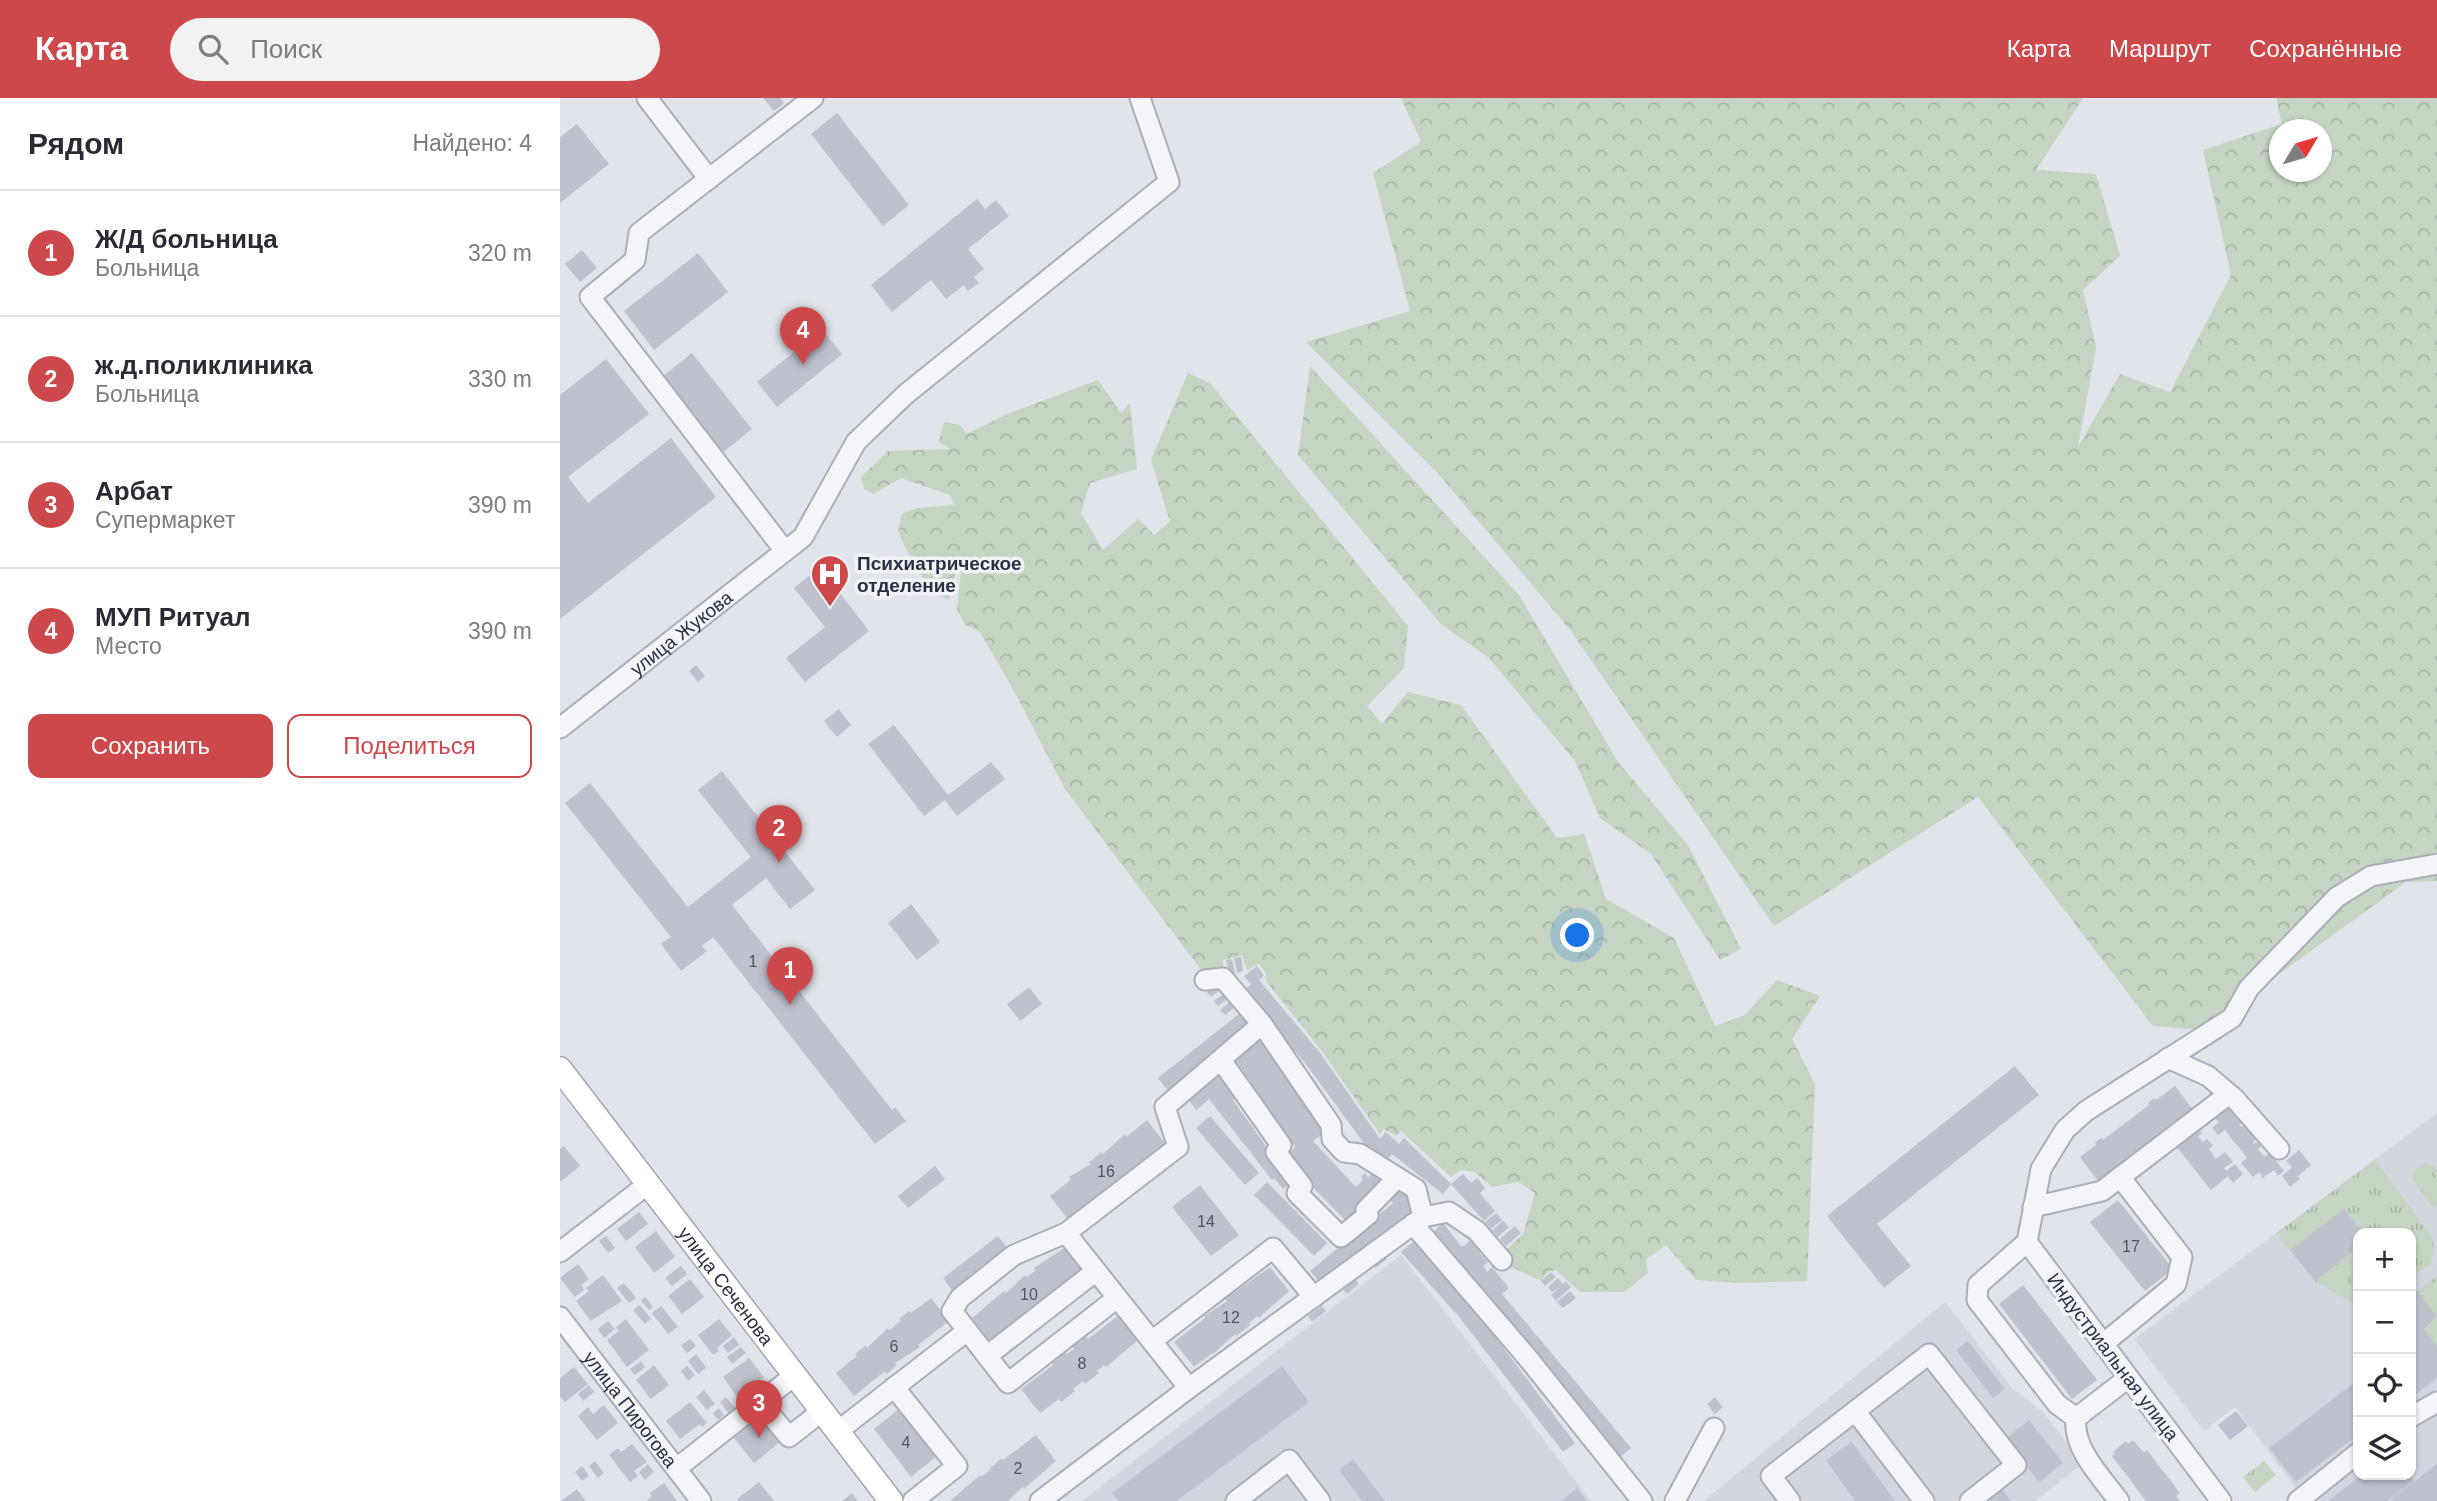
<!DOCTYPE html>
<html lang="ru">
<head>
<meta charset="utf-8">
<style>
	body { margin:0; font-family:Arial,sans-serif; background:#f2f2f3; color:#2b2b33 }
	.controls { position:absolute; right:21px; bottom:21px; display:grid; overflow:hidden; border-radius:14px; box-shadow:0 2px 5px #0004 }
	.controls button { width:63px; height:63px; display:grid; place-items:center; padding:0; border:0; border-bottom:2px solid #e1e1e2; background:#fff; color:#2b2b33; font:35px sans-serif }
	.compass { position:absolute; left:1709px; top:21px; width:63px; height:63px; border-radius:50%; background:#fff; box-shadow:0 2px 5px #0004; rotate:52deg }
	.you { position:absolute; left:1018px; top:838px; width:24px; height:24px; margin:-18px; border:5px solid #fff; border-radius:50%; background:#1a73e8; box-shadow:0 0 0 10px #1a73e833 }
	.badge { display:grid; place-items:center; width:46px; height:46px; border-radius:50%; background:#cd484a; color:#fff; font-size:23px; font-weight:700 }
	.pin { position:absolute; translate:-50% -58px; filter:drop-shadow(0 2px 4px #0008) }
	.pin::after { content:''; position:absolute; top:37px; width:24px; height:21px; background:inherit; clip-path:polygon(0 0,100% 0,50% 100%) }
	.list { margin:0; padding:0; list-style:none }
	h2 { display:flex; justify-content:space-between; align-items:center; height:91px; margin:0; padding:0 28px; font-size:30px }
	h2 small { font-size:23px; font-weight:400; color:#7c7c81 }
	.list li { display:grid; grid-template-columns:46px 1fr auto; gap:21px; align-items:center; box-sizing:border-box; height:126px; padding:0 28px; border-top:2px solid #e1e1e2 }
	.list b { display:block; font-size:26px; white-space:nowrap }
	.list p { margin:0; font-size:23px; white-space:nowrap; color:#7c7c81 }
	.list em { font-size:23px; font-style:normal; color:#7c7c81 }
	.actions { display:flex; gap:14px; padding:21px 28px }
	.actions a { flex:1; padding:16px 0; border:2px solid #cd484a; border-radius:14px; text-align:center; font-size:24px; color:#cd484a }
	.actions .main { background:#cd484a; color:#fff }
	.icon { flex:none; width:38px; height:38px; fill:none; stroke:currentColor; stroke-width:2; stroke-linecap:round; stroke-linejoin:round }
	.map { position:relative; flex:none; width:1877px; height:1403px; overflow:hidden }
	header { display:flex; align-items:center; gap:42px; box-sizing:border-box; height:98px; padding:0 35px; background:#cd484a; color:#fff }
	header strong { font-size:33px }
	nav { display:flex; gap:38px; margin-inline-start:auto; font-size:24px }
	.search { width:490px; height:63px; background:#f2f2f3; display:flex; align-items:center; gap:18px; box-sizing:border-box; padding:0 24px; border-radius:38px; color:#7c7c81; font-size:26px }
	main { display:flex }
	aside { flex:1; background:#fff }
	.map>svg:first-child { display:block }
	.built { fill:#d3d6df; fill-rule:evenodd }
	.grass { fill:url(#grass-tufts) }
	.forest { fill:url(#forest-crowns); fill-rule:evenodd }
	.building { fill:#bfc2cd }
	.lines { fill:none; stroke-linecap:round; stroke-linejoin:round }
	.minor-casing { stroke:#aaaeb8; stroke-width:23 }
	.major-casing { stroke:#a1a6b5; stroke-width:26 }
	.minor { stroke:#f4f5f8; stroke-width:19 }
	.major { stroke:#fff; stroke-width:23 }
	.labels { text-anchor:middle; dominant-baseline:central; stroke-width:7; stroke-linejoin:round; paint-order:stroke }
	.number-label { font-size:16px; fill:#4f5465 }
	.poi-label { font-size:19px; font-weight:bold; fill:#2a2f42; stroke:#f1f3f7; text-anchor:start }
	.street-label { font-size:19px; fill:#2a2f42; stroke:#f1f3f7 }
</style>
</head>
<body>
<header>
<strong>Карта</strong>
<div class="search"><svg class="icon" aria-label="search" viewBox="0 0 24 24"><circle cx="10" cy="10" r="6"/><path d="M15 15l6 6"/></svg>Поиск</div>
<nav><a>Карта</a><a>Маршрут</a><a>Сохранённые</a></nav>
</header>
<main>
<aside>
<h2>Рядом<small>Найдено: 4</small></h2>
<ul class="list">
<li><span class="badge">1</span><div><b>Ж/Д больница</b><p>Больница</p></div><em>320 m</em></li>
<li><span class="badge">2</span><div><b>ж.д.поликлиника</b><p>Больница</p></div><em>330 m</em></li>
<li><span class="badge">3</span><div><b>Арбат</b><p>Супермаркет</p></div><em>390 m</em></li>
<li><span class="badge">4</span><div><b>МУП Ритуал</b><p>Место</p></div><em>390 m</em></li>
</ul>
<div class="actions"><a class="main">Сохранить</a><a>Поделиться</a></div>
</aside>
<div class="map">
<svg width="1877" height="1403" viewBox="0 0 1877 1403">
	<defs>
		<pattern id="grass-tufts" width="24" height="20" patternUnits="userSpaceOnUse" patternTransform="scale(1.75)"><rect width="24" height="20" fill="#c5d4c3"/><path d="M3 7l-1-3M5 7V3M7 7l1-3M15 17l-1-3M17 17v-4M19 17l1-3" fill="none" stroke="#a9b6a9"/></pattern>
		<pattern id="forest-crowns" width="20" height="18" patternUnits="userSpaceOnUse" patternTransform="scale(1.75)"><rect width="20" height="18" fill="#c5d4c3"/><path d="M2 6a3 3 0 1 1 6 0M12 15a3 3 0 1 1 6 0" fill="none" stroke="#a9b6a9"/></pattern>
	</defs>
	<rect width="100%" height="100%" fill="#e1e4ea"/>
	<g class="built">
		<path d="M1877 1015V1403H1730L1735 1389 1675 1309 1644 1333 1574 1241ZM1798 1135H1851V1377H1798Z"/>
		<polygon points="841,1157 1031,1403 522,1403"/>
		<polygon points="1385,1204 1451,1289 1483,1314 1523,1365 1476,1403 1144,1403"/>
	</g>
	<g class="grass">
		<path d="M1815 1062 1873 1141C1875 1164 1872 1170 1851 1176V1135H1803L1784 1111 1730 1152 1716 1135Z"/>
		<polygon points="1863,1065 1873,1067 1877,1073 1877,1109 1870,1106 1853,1081 1855,1072"/>
		<polygon points="1798,1149 1798,1208 1755,1183"/>
		<polygon points="1877,1178 1877,1218 1857,1193"/>
		<polygon points="1877,1220 1877,1248 1864,1231"/>
		<polygon points="1704,1363 1716,1377 1695,1394 1683,1379"/>
	</g>
	<g class="forest">
		<path d="M841 0H1523L1476 72 1536 76 1560 158 1523 192 1536 249 1518 349 1560 276 1610 294 1671 177 1643 52 1722 26 1716 0H1877V783L1846 784 1642 932 1593 928 1418 699 1214 828 1011 533 877 374 746 244 850 213 813 75 861 44ZM1720 32H1762V74H1720Z"/>
		<polygon points="750,268 959,497 1058,664 1128,747 1181,851 1160,862 1091,756 1040,720 1015,663 929,560 881,526 738,357"/>
		<path d="M628 275 650 285 848 528 844 570 807 608 822 626 848 594 901 607 997 740 1024 736 1046 801 1114 840 1155 928 1185 917 1217 882 1260 898 1232 941 1255 986 1247 1183 1177 1185 1136 1182 1106 1147 1086 1161 1088 1175 1064 1194H1020L996 1172 988 1174 981 1183 949 1168 945 1153 963 1136 975 1095 959 1084 932 1089 915 1074 901 1072 891 1079 841 1033 837 1038 824 1031 820 1036 761 952 706 883V875L699 866 687 872 682 857 663 862 664 875 645 877 505 691 454 593 420 534 405 526 397 511 401 474 395 476 389 502C365 492 348 456 338 433L342 416 357 410 394 407 390 397 341 380 313 396 304 391 301 379 328 353 390 351 379 344 384 324 400 327 407 336 445 317 538 282 561 315 570 305 577 371 530 385 521 415 543 452 578 421 594 437 610 423 591 362Z"/>
	</g>
	<g class="building">
		<polygon points="203,0 220,0 224,5 214,13"/>
		<polygon points="277,15 349,107 323,128 251,36"/>
		<polygon points="17,26 49,66 0,105 0,39"/>
		<polygon points="417,101 425,111 436,102 449,118 408,151 424,171 414,179 419,185 408,193 404,187 386,201 371,182 332,214 311,187"/>
		<polygon points="22,152 37,170 20,184 5,166"/>
		<polygon points="138,155 168,194 94,252 64,213"/>
		<polygon points="262,231 282,256 217,309 197,284"/>
		<polygon points="132,255 192,331 162,355 102,279"/>
		<polygon points="46,261 89,316 8,379 28,405 111,340 156,399 0,521 0,297"/>
		<polygon points="260,469 309,533 245,584 226,560 265,529 234,490"/>
		<polygon points="136,567 145,578 138,584 129,573"/>
		<polygon points="279,611 291,627 277,639 264,623"/>
		<polygon points="334,627 388,697 431,664 445,681 397,718 385,702 364,718 308,646"/>
		<polygon points="162,673 255,792 230,811 206,780 172,807 332,1012 335,1009 346,1023 315,1046 153,839 142,848 147,853 121,873 101,846 111,839 5,705 30,685 128,809 191,759 138,692"/>
		<polygon points="351,806 380,844 357,862 328,825"/>
		<polygon points="681,859 683,873 677,875 674,860"/>
		<polygon points="672,861 675,875 669,876 666,862"/>
		<polygon points="697,868 704,877 699,882 761,956 820,1041 826,1034 839,1046 844,1040 891,1086 883,1096 832,1056 825,1064 809,1052 745,965 683,892 691,887 684,878"/>
		<polygon points="659,885 663,890 651,899 647,894"/>
		<polygon points="469,889 482,906 460,923 447,906"/>
		<polygon points="666,894 670,899 658,908 654,903"/>
		<polygon points="672,902 676,908 665,917 660,912"/>
		<polygon points="684,912 695,925 608,993 598,980"/>
		<polygon points="699,939 764,1035 753,1043 796,1089 803,1082 801,1079 805,1075 808,1080 815,1072 825,1082 796,1111 800,1115 789,1126 724,1060 735,1049 673,958"/>
		<polygon points="1455,968 1479,997 1317,1126 1351,1168 1324,1190 1267,1118"/>
		<polygon points="660,974 679,998 673,1002 732,1084 723,1091 714,1080 712,1082 649,1001 636,1012 627,1000"/>
		<polygon points="1615,988 1633,1012 1538,1083 1520,1059 1536,1047 1535,1044 1541,1040 1543,1042 1589,1007 1588,1005 1594,1000 1596,1002"/>
		<polygon points="1664,1008 1667,1012 1672,1008 1685,1023 1679,1027 1681,1029 1690,1022 1698,1040 1693,1044 1694,1046 1703,1039 1706,1044 1698,1051 1704,1059 1710,1055 1724,1073 1718,1078 1714,1072 1703,1080 1699,1074 1693,1079 1681,1065 1687,1060 1665,1032 1658,1037 1652,1030 1659,1024 1652,1017"/>
		<polygon points="650,1018 699,1075 685,1087 636,1030"/>
		<polygon points="587,1022 607,1048 510,1124 490,1098 511,1082 509,1079 531,1066 529,1064 542,1054 543,1056 565,1036 566,1039"/>
		<polygon points="1638,1029 1642,1035 1638,1038 1643,1044 1647,1041 1653,1047 1649,1051 1656,1061 1665,1054 1673,1064 1664,1070 1666,1073 1675,1066 1683,1076 1673,1085 1668,1078 1651,1092 1615,1047"/>
		<polygon points="4,1048 20,1068 0,1084 0,1051"/>
		<polygon points="1739,1052 1751,1067 1738,1078 1740,1081 1730,1089 1722,1078 1732,1069 1726,1063"/>
		<polygon points="375,1068 385,1081 348,1110 338,1098"/>
		<polygon points="903,1076 911,1085 917,1080 925,1090 920,1095 935,1113 924,1123 891,1086"/>
		<polygon points="707,1084 767,1145 754,1158 694,1097"/>
		<polygon points="640,1087 679,1137 651,1158 612,1109"/>
		<polygon points="839,1090 857,1112 826,1138 824,1135 761,1186 750,1173 833,1105 828,1099"/>
		<polygon points="1558,1102 1613,1171 1585,1193 1530,1124"/>
		<polygon points="1784,1111 1803,1135 1798,1135 1798,1149 1755,1183 1730,1152"/>
		<polygon points="79,1114 88,1126 66,1143 57,1131"/>
		<polygon points="936,1115 942,1122 931,1131 925,1124"/>
		<polygon points="943,1123 949,1129 938,1139 932,1132"/>
		<polygon points="883,1125 902,1149 914,1139 923,1151 919,1154 928,1164 923,1168 927,1174 932,1169 949,1190 942,1196 1071,1350 1059,1360 872,1135"/>
		<polygon points="955,1128 961,1135 946,1148 940,1141"/>
		<polygon points="96,1133 115,1159 94,1175 75,1149"/>
		<polygon points="46,1138 55,1150 48,1155 39,1143"/>
		<polygon points="438,1138 450,1153 394,1195 383,1180"/>
		<polygon points="854,1143 912,1208 1015,1345 1003,1354 900,1220 841,1154"/>
		<polygon points="509,1147 529,1172 432,1246 412,1220 444,1193 446,1195 465,1177 467,1179 476,1172 474,1170"/>
		<polygon points="823,1156 827,1161 815,1170 811,1165"/>
		<polygon points="18,1166 29,1181 21,1187 24,1192 15,1199 0,1180"/>
		<polygon points="121,1168 127,1176 112,1188 105,1180"/>
		<polygon points="710,1169 729,1193 699,1220 698,1218 689,1225 690,1227 676,1238 675,1236 653,1256 652,1255 634,1269 614,1244 645,1220 644,1218 667,1203 665,1201"/>
		<polygon points="991,1174 996,1179 985,1188 981,1183"/>
		<polygon points="43,1177 62,1203 31,1223 16,1203 29,1193 26,1190"/>
		<polygon points="793,1178 799,1186 787,1196 780,1188"/>
		<polygon points="998,1180 1003,1186 1006,1183 1011,1189 996,1203 991,1197 999,1190 992,1194 988,1189"/>
		<polygon points="130,1181 144,1199 122,1216 108,1198"/>
		<polygon points="64,1185 76,1200 69,1205 57,1190"/>
		<polygon points="1463,1187 1537,1282 1512,1301 1439,1206"/>
		<polygon points="1010,1193 1016,1200 1003,1210 997,1204"/>
		<polygon points="1857,1193 1877,1218 1864,1231 1877,1248 1877,1280 1855,1297 1853,1295 1851,1296 1851,1198"/>
		<polygon points="85,1199 93,1209 89,1212 81,1203"/>
		<polygon points="371,1200 389,1223 358,1247 360,1249 335,1265 337,1267 327,1276 325,1273 294,1298 276,1275 297,1258 295,1256 306,1247 307,1250 328,1230 329,1232 341,1223 339,1221 349,1213 351,1215"/>
		<polygon points="80,1207 91,1221 85,1226 73,1212"/>
		<polygon points="101,1208 118,1229 108,1236 92,1215"/>
		<polygon points="762,1208 766,1213 752,1224 748,1218"/>
		<polygon points="559,1217 578,1242 546,1269 544,1267 537,1273 539,1275 525,1286 523,1283 513,1291 515,1293 501,1304 499,1301 480,1315 461,1291 493,1267 491,1264 505,1254 507,1256 514,1251 512,1248 526,1238 528,1241"/>
		<polygon points="66,1221 89,1252 67,1269 47,1242 59,1233 56,1229"/>
		<polygon points="159,1221 172,1237 157,1250 159,1253 153,1257 138,1237"/>
		<polygon points="48,1223 55,1231 44,1240 38,1231"/>
		<polygon points="174,1239 179,1247 168,1255 163,1248"/>
		<polygon points="130,1241 136,1248 127,1255 121,1247"/>
		<polygon points="1408,1243 1445,1291 1433,1300 1396,1252"/>
		<polygon points="181,1249 186,1255 172,1266 167,1259"/>
		<polygon points="136,1256 146,1270 138,1276 128,1263"/>
		<polygon points="189,1260 204,1279 177,1299 163,1279"/>
		<polygon points="81,1263 85,1269 75,1277 70,1271"/>
		<polygon points="94,1267 109,1287 91,1301 76,1282"/>
		<polygon points="127,1268 135,1277 128,1283 121,1273"/>
		<polygon points="722,1268 749,1304 617,1403 558,1403 552,1395"/>
		<polygon points="14,1269 28,1286 5,1304 0,1299 0,1280"/>
		<polygon points="1798,1282 1798,1337 1736,1384 1709,1350"/>
		<polygon points="29,1287 34,1294 23,1303 18,1296"/>
		<polygon points="144,1292 155,1306 147,1312 136,1299"/>
		<polygon points="166,1299 178,1313 171,1319 160,1304"/>
		<polygon points="1155,1299 1163,1309 1155,1316 1147,1306"/>
		<polygon points="130,1304 147,1325 142,1329 140,1326 120,1341 106,1323"/>
		<polygon points="44,1307 58,1325 37,1342 18,1318 28,1309 33,1316"/>
		<polygon points="159,1310 164,1317 158,1322 153,1315"/>
		<polygon points="340,1310 377,1358 351,1379 314,1331"/>
		<polygon points="1676,1313 1688,1328 1670,1342 1658,1327"/>
		<polygon points="205,1315 225,1340 194,1365 174,1340"/>
		<polygon points="1469,1322 1503,1365 1479,1384 1445,1341"/>
		<polygon points="476,1337 496,1363 464,1391 463,1389 448,1403 390,1403 420,1377 421,1379 431,1371 430,1370 442,1360 443,1362"/>
		<polygon points="1573,1342 1584,1355 1587,1352 1620,1395 1616,1398 1620,1403 1586,1403 1552,1358 1555,1356 1553,1354 1566,1343 1568,1346"/>
		<polygon points="1292,1344 1335,1403 1295,1403 1266,1362"/>
		<polygon points="72,1346 87,1364 74,1373 78,1378 70,1384 49,1357 58,1350 61,1354"/>
		<polygon points="793,1361 825,1403 802,1403 779,1372"/>
		<polygon points="35,1363 44,1375 38,1380 29,1368"/>
		<polygon points="88,1366 94,1374 85,1382 79,1374"/>
		<polygon points="1877,1366 1877,1403 1830,1403 1834,1399"/>
		<polygon points="22,1368 29,1378 22,1383 15,1374"/>
		<polygon points="1802,1377 1849,1377 1854,1383 1827,1403 1768,1403"/>
		<polygon points="199,1384 214,1403 179,1403 177,1401"/>
		<polygon points="104,1385 117,1403 86,1403 92,1398 90,1395"/>
		<polygon points="1017,1390 1027,1403 1001,1403"/>
		<polygon points="17,1391 26,1403 1,1403"/>
		<polygon points="1442,1391 1451,1403 1431,1403 1430,1401"/>
		<polygon points="292,1395 298,1403 282,1403"/>
	</g>
	<g class="lines">
		<defs>
			<g id="minor">
				<polyline points="87,0 149,81"/>
				<polyline points="225,453 30,199 75,162 79,135 253,0"/>
				<path id="s1" d="M0 630 243 439 296 344 346 296 609 84 580 0"/>
				<polyline points="645,882 663,880 702,926"/>
				<polyline points="1608,960 1648,978 1675,1001 1719,1051"/>
				<polyline points="661,962 721,1047 716,1054 742,1088 737,1095 781,1139 808,1117 806,1112 837,1080"/>
				<polyline points="1473,1109 1542,1093 1669,996"/>
				<polyline points="863,1119 889,1114 917,1133 942,1162"/>
				<polyline points="853,1126 967,1259 1082,1403"/>
				<polyline points="506,1135 629,1290"/>
				<path d="M1467 1144 1418 1187 1417 1202 1497 1306 1516 1320C1512 1350 1542 1380 1559 1403"/>
				<polyline points="0,1154 88,1086"/>
				<path id="s2" d="M0 1219 141 1403"/>
				<polyline points="592,1243 713,1150 754,1199"/>
				<polyline points="1543,1246 1616,1186 1622,1159 1560,1079"/>
				<polyline points="427,1258 448,1285 557,1200"/>
				<polyline points="334,1289 397,1368 353,1403"/>
				<polyline points="200,1304 229,1339 262,1313"/>
				<polyline points="1295,1313 1364,1403"/>
				<polyline points="1851,1319 1877,1304"/>
				<polyline points="1516,1320 1568,1280"/>
				<polyline points="278,1333 407,1233"/>
				<polyline points="117,1370 235,1277"/>
				<polyline points="480,1403 629,1290 863,1119 856,1091 800,1056 784,1054 772,1041 771,1027 702,926 605,1009 618,1049 506,1135 454,1157 400,1200 392,1213 427,1258 536,1173"/>
				<polyline points="676,1403 729,1362 760,1403"/>
				<polyline points="1115,1403 1154,1330"/>
				<polyline points="1230,1403 1211,1378 1369,1256 1456,1367 1410,1403"/>
				<polyline points="1661,1403 1467,1144 1481,1071 1505,1032 1526,1013 1672,920 1689,890 1777,799 1811,778 1877,766"/>
				<polyline points="1738,1403 1798,1355"/>
			</g>
			<g id="major">
				<path id="s3" d="M0 971 331 1403"/>
			</g>
		</defs>
		<use href="#minor" class="minor-casing"/>
		<use href="#major" class="major-casing"/>
		<use href="#minor" class="minor"/>
		<use href="#major" class="major"/>
	</g>
	<defs>
		<symbol id="hospital-pin" viewBox="-11 -11 22 30"><path d="M0 17L-7.5 6A9.5 9.5 0 1 1 7.5 6Z" fill="#cd484a" stroke="#f1f3f7"/><path d="M-5-5h3v3.5h4V-5h3V5h-3V1.5h-4V5h-3Z" fill="#fff"/></symbol>
	</defs>
	<g fill-rule="evenodd">
		<use href="#hospital-pin" x="248" y="454" width="44" height="60"/>
	</g>
	<g class="labels">
		<g class="number-label">
			<text x="193" y="863">1</text>
			<text x="546" y="1073">16</text>
			<text x="646" y="1123">14</text>
			<text x="1571" y="1148">17</text>
			<text x="469" y="1196">10</text>
			<text x="671" y="1219">12</text>
			<text x="334" y="1248">6</text>
			<text x="522" y="1265">8</text>
			<text x="346" y="1344">4</text>
			<text x="458" y="1370">2</text>
		</g>
		<g class="poi-label">
			<text x="297" y="465">Психиатрическое<tspan x="297" dy="22">отделение</tspan></text>
		</g>
		<g class="street-label">
			<text stroke="none"><textPath href="#s1" startOffset="154">улица Жукова</textPath></text>
			<text stroke="none"><textPath href="#s3" startOffset="273">улица Сеченова</textPath></text>
			<text transform="translate(1553 1259) rotate(53)">Индустриальная улица</text>
			<text stroke="none"><textPath href="#s2" startOffset="116">улица Пирогова</textPath></text>
		</g>
	</g>
</svg>
<div class="controls">
<button>+</button>
<button>−</button>
<button><svg class="icon" aria-label="locate" viewBox="0 0 24 24"><circle cx="12" cy="12" r="6"/><path d="M12 2v4M12 18v4M2 12h4M18 12h4"/></svg></button>
<button><svg class="icon" aria-label="layers" viewBox="0 0 24 24"><path d="M12 4l9 5-9 5-9-5zM3 14l9 5 9-5"/></svg></button>
</div>
<svg class="compass" viewBox="-18 -18 36 36"><path d="M0-13l5 13h-10z" fill="#e53935"/><path d="M0 13l5-13h-10z" fill="#7c7c81"/></svg>
<div class="you"></div>
<div class="pin badge" style="left:230px;top:907px">1</div>
<div class="pin badge" style="left:219px;top:765px">2</div>
<div class="pin badge" style="left:199px;top:1340px">3</div>
<div class="pin badge" style="left:243px;top:267px">4</div>
</div>
</main>
</body>
</html>
